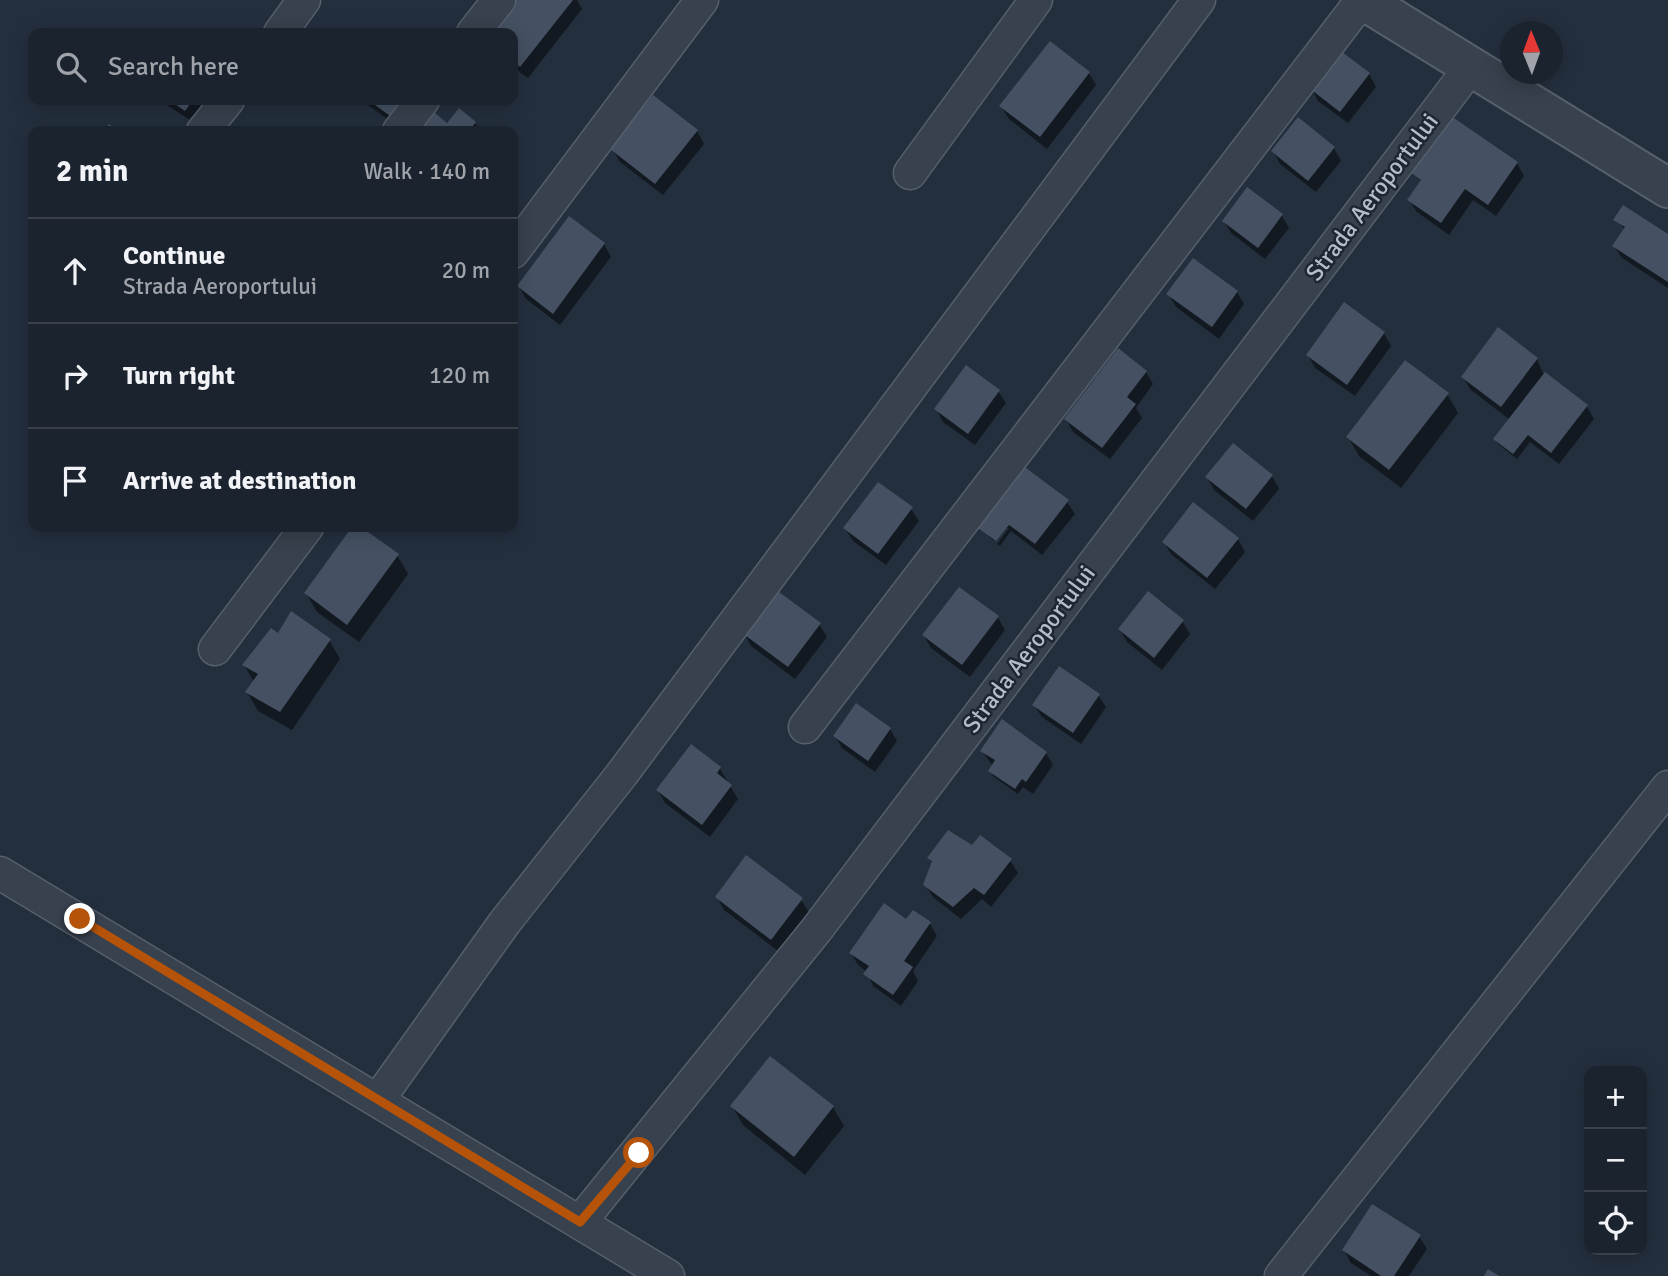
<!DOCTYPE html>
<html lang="en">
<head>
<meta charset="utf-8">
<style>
	body { margin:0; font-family:Signika,sans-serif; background:#242b36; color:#f1f3f6 }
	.controls { position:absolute; right:21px; bottom:21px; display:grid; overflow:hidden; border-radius:14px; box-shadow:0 4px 18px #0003 }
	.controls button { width:63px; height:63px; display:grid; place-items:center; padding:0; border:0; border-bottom:2px solid #39404a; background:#1b232e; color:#f1f3f6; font:35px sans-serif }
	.compass { position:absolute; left:1500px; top:21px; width:63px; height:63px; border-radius:50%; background:#1b232e; box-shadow:0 4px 18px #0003; rotate:359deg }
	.stop { position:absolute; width:21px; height:21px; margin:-16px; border:5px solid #b45309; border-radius:50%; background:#fff }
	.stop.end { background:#b45309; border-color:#fff; box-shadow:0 2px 7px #0008 }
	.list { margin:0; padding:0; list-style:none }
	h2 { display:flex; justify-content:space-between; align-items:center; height:91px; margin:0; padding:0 28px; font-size:30px }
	h2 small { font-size:23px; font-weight:400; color:#a0a4aa }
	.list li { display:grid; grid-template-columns:46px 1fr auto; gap:21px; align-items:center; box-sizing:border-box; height:105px; padding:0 28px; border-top:2px solid #39404a }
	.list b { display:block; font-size:26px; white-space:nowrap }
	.list p { margin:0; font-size:23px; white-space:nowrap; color:#a0a4aa }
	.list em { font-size:23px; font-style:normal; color:#a0a4aa }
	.icon { flex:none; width:38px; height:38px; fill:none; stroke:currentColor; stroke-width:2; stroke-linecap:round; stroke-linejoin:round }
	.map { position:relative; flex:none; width:1668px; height:1276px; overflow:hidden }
	.search { position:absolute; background:#1b232e; box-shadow:0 4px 18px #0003; left:28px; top:28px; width:490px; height:77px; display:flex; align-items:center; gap:18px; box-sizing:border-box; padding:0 24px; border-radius:14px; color:#a0a4aa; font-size:26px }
	.panel { position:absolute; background:#1b232e; box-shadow:0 4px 18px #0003; left:28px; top:126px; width:490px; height:406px; border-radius:14px }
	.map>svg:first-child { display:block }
	.shadow { fill:#0007 }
	.building { fill:#455162 }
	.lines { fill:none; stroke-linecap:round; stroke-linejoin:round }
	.minor-casing { stroke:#565f6c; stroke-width:35 }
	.tertiary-casing { stroke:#565f6c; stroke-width:42 }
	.minor { stroke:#38414e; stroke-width:32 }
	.tertiary { stroke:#38414e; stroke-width:38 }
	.route { stroke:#b45309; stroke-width:9 }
	.labels { text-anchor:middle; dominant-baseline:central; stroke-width:5; stroke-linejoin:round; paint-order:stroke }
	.street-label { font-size:24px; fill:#b4bcc9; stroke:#1d2633 }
</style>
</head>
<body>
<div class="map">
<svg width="1668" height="1276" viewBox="0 0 1668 1276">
	<rect width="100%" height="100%" fill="#242f3e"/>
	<g class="shadow">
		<polygon points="517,0 577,0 582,9 528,78 513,67 513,33 491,33"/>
		<polygon points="1089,73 1096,85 1047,149 1009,119 1001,106"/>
		<polygon points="1369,74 1376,87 1348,123 1318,101 1311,88"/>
		<polygon points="159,100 208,100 193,122"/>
		<polygon points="361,100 422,100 401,129"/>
		<polygon points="435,116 447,125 475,123 478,128 476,131 423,131"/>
		<polygon points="697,131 704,144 663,195 620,162 612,149"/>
		<polygon points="1334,148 1341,161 1316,192 1280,164 1273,151"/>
		<polygon points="1517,163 1524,176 1496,216 1473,200 1449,235 1417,212 1409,200 1422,182 1411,171"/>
		<polygon points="1248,190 1282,216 1289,228 1265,259 1231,233 1224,221"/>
		<polygon points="1616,220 1668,236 1668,288 1622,258 1614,246 1625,229"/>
		<polygon points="604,244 611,257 560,325 526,299 519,287"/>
		<polygon points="1237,292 1244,304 1219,339 1176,307 1169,295"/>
		<polygon points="1345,305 1384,333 1391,346 1355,396 1315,368 1308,355"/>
		<polygon points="1537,359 1543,373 1587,407 1594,419 1559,464 1530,442 1517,459 1498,444 1495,439 1510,420 1470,389 1463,377"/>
		<polygon points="1146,372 1153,384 1136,408 1142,418 1110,459 1073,432 1066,419"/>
		<polygon points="998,391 1006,403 975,445 943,422 936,409"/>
		<polygon points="1447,394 1458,413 1401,488 1359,456 1348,437"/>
		<polygon points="1272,476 1279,489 1253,521 1214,490 1207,477"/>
		<polygon points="1067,502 1075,514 1042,555 1011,531 1000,546 997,544 1009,528 1005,528 994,541 978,526"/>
		<polygon points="911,509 919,521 886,565 853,541 845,528"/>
		<polygon points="355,527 397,555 408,574 359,642 317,612 306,593"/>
		<polygon points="1238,539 1245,552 1215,589 1171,554 1164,542"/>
		<polygon points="998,618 1005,630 970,677 931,648 924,636"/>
		<polygon points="1182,621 1190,634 1162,670 1127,642 1120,630"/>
		<polygon points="819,624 827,637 795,679 751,646 744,633"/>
		<polygon points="278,635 329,640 340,659 292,730 258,711 247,692 254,682 244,665"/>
		<polygon points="1098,695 1106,707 1081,744 1042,717 1034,705"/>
		<polygon points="890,729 897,741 875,772 842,748 835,736"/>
		<polygon points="691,747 720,769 738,799 710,837 665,803 658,791"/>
		<polygon points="982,751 1046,753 1053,765 1033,794 1023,787 1018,794 993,776 990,771 993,766"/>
		<polygon points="972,848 1010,860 1018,873 991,907 982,899 961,919 933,897 925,885 933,864 929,858"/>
		<polygon points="717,897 801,900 809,912 778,951 724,910"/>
		<polygon points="930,924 937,936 913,971 918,981 901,1006 873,986 867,972 858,965 851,953"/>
		<polygon points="732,1106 833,1107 844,1126 805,1175 743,1125"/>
		<polygon points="1419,1236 1427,1249 1409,1276 1371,1276 1351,1263 1344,1250"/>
	</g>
	<g class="building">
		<polygon points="515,0 573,0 520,67 513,61 513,33 489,33"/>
		<polygon points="1050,41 1090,72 1040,137 999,106"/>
		<polygon points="1338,49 1370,73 1340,112 1309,88"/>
		<polygon points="653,95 698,130 655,184 610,149"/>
		<polygon points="169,100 193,100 185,111"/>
		<polygon points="368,100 406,100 393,118"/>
		<polygon points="459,108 476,122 469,131 420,131 435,113 447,123"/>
		<polygon points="1448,114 1518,162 1488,205 1465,189 1441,223 1407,200 1421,180 1409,171"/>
		<polygon points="1298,117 1335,147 1308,181 1271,151"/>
		<polygon points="109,124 119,131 104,131"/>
		<polygon points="1247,187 1283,214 1258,248 1222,221"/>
		<polygon points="1623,205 1668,234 1668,282 1612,246 1625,227 1613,220"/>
		<polygon points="569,216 605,243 553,314 517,286"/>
		<polygon points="1193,258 1238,291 1212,327 1166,294"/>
		<polygon points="1344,302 1385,332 1347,385 1306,355"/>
		<polygon points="1498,327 1538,358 1501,407 1461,377"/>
		<polygon points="1118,348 1147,371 1127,397 1136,404 1102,448 1064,419"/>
		<polygon points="1405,360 1449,393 1389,470 1346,437"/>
		<polygon points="966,365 1000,390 968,434 934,409"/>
		<polygon points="1545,372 1588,405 1551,453 1528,435 1513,454 1493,439"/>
		<polygon points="1233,443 1273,475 1246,509 1205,477"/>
		<polygon points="1022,465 1069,500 1035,544 1009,525 996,541 975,526"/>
		<polygon points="878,482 913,507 878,554 843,528"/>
		<polygon points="1193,502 1239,538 1207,578 1162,542"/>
		<polygon points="352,527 361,527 399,554 347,625 304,593"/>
		<polygon points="959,587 999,616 962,665 922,635"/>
		<polygon points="775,589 821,623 788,667 742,633"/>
		<polygon points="1148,591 1184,620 1154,658 1118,629"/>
		<polygon points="291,611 331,639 280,712 245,692 258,674 242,665 271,628 278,633"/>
		<polygon points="1059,666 1100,694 1073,733 1032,705"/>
		<polygon points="856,703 891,728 868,761 833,736"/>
		<polygon points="1002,719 1047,752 1026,782 1022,779 1015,789 988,771 995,760 980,751"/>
		<polygon points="691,744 721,767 717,773 732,785 702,825 656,790"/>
		<polygon points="948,830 972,845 980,835 1012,859 984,895 974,888 953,907 923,885 932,861 927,858"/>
		<polygon points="746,855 803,898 771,940 715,897"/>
		<polygon points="884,903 906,919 913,910 931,922 904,961 913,967 893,995 863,974 869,966 849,953"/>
		<polygon points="770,1056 834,1106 794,1157 730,1106"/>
		<polygon points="1372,1204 1421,1235 1394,1276 1381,1276 1342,1250"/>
		<polygon points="1488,1269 1499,1276 1484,1276"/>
	</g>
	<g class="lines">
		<defs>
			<g id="minor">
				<polyline points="280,33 304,0"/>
				<polyline points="473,33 499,0"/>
				<polyline points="203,131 228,100"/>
				<polyline points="399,131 423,100"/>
				<polyline points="910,173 1036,0"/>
				<polyline points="513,252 702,0"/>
				<polyline points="215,649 307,527"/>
				<polyline points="805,727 1362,0"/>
				<polyline points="0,873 668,1276"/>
				<polyline points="378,1100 505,922 622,774 1199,0"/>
				<polyline points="580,1222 817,929 1470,68"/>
				<polyline points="1281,1276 1668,787"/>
			</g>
			<polyline id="tertiary" points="1363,0 1668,188"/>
		</defs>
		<use href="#minor" class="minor-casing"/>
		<use href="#tertiary" class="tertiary-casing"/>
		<use href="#minor" class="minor"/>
		<use href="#tertiary" class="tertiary"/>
	</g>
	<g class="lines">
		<polyline class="route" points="80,919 580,1222 639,1153"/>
	</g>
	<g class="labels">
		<g class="street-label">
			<text transform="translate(1372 197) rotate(-53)">Strada Aeroportului</text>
			<text transform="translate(1029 649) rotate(-53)">Strada Aeroportului</text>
		</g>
	</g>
</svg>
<div class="controls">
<button>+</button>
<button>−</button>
<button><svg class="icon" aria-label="locate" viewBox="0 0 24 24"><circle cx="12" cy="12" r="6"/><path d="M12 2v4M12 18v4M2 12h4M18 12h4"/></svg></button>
</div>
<svg class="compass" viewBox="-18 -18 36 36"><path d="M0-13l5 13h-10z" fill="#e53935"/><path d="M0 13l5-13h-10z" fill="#a0a4aa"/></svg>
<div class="stop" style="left:639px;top:1153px"></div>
<div class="stop end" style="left:80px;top:919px"></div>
<div class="search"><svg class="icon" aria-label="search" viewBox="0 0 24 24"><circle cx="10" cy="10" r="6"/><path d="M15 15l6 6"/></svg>Search here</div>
<section class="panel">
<h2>2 min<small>Walk · 140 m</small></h2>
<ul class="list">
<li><svg class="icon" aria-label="ahead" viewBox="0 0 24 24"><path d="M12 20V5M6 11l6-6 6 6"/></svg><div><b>Continue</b><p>Strada Aeroportului</p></div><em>20 m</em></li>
<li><svg class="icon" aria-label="right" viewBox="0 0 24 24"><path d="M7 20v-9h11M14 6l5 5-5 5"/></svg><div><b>Turn right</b></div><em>120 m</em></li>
<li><svg class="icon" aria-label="arrive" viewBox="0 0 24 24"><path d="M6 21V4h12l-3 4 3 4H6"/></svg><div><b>Arrive at destination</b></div></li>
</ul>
</section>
</div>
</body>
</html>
